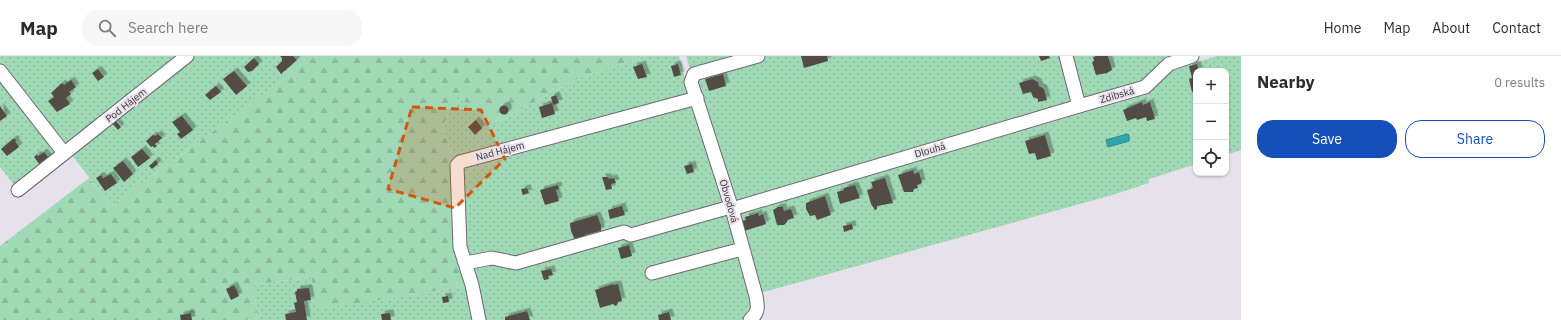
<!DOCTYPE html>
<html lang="en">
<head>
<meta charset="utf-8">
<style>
	body { margin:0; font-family:"IBM Plex Sans",sans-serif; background:#f7f7f7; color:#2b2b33 }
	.controls { position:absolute; right:12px; top:12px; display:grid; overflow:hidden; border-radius:8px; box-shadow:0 1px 3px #0004 }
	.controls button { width:36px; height:36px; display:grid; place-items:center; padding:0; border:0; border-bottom:1px solid #e1e1e2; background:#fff; color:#2b2b33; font:20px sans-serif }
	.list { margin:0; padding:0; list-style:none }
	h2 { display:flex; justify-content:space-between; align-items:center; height:52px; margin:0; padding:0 16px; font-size:17px }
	h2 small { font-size:13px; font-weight:400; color:#7c7c81 }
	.actions { display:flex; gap:8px; padding:12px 16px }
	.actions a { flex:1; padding:9px 0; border:1px solid #154fba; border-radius:16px; text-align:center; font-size:14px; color:#154fba }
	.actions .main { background:#154fba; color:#fff }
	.icon { flex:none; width:22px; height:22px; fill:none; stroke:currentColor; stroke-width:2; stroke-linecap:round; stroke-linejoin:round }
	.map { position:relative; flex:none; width:1241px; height:264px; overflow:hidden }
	header { display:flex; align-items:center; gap:24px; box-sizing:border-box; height:56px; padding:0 20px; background:#fff; border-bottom:1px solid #e1e1e2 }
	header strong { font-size:19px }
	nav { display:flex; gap:22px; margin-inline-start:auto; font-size:14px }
	.search { width:280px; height:36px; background:#f7f7f7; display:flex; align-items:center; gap:10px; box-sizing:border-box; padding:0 14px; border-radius:16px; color:#7c7c81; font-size:15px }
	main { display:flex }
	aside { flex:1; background:#fff }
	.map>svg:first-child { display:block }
	.grass { fill:url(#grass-dots) }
	.forest { fill:url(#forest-firs) }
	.water { fill:#2ba9ae; stroke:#2f868b }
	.building { fill:#534b45; filter:url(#shadow) }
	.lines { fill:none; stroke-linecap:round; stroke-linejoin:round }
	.minor-casing { stroke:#6d6871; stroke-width:15 }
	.minor { stroke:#fff; stroke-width:13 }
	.marked { fill:#d65611; fill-opacity:0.2; stroke:#d65611; stroke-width:3; stroke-dasharray:8 5; stroke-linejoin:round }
	.labels { text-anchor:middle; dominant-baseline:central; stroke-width:4; stroke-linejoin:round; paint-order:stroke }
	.street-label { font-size:10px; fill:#38363a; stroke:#e7e1eb }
</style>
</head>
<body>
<header>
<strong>Map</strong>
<div class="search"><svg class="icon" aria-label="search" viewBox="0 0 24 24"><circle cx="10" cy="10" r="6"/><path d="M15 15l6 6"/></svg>Search here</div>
<nav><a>Home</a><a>Map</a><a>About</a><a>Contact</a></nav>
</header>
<main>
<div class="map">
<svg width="1241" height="264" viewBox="0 0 1241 264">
	<defs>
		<pattern id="grass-dots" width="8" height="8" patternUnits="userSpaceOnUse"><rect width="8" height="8" fill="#a0d9b5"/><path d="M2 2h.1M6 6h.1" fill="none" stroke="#8bbb9c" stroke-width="1.8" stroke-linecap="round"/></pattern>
		<pattern id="forest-firs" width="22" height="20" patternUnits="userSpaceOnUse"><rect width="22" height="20" fill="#a0d9b5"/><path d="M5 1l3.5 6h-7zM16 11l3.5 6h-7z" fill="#8bbb9c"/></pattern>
		<filter id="shadow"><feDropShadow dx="3.5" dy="-3.5" stdDeviation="0" flood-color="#0004"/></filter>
	</defs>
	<rect width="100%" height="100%" fill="#e7e1eb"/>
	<g class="grass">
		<polygon points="0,0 180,0 66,90 0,8"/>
		<polygon points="195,0 308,0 283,24 111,150 71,98"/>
		<polygon points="646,0 679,0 689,38 455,105 442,71 457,40 498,66 577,23"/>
		<polygon points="686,0 748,0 691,16"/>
		<polygon points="767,0 1060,0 1071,44 1067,50 736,146 694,21"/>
		<polygon points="1073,0 1176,0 1139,29 1084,45"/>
		<polygon points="1217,0 1241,0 1241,94 1226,99 1226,15 1196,15 1196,108 1149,123 1149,127 1112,139 757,238 739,157 1145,39 1172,14"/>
		<polygon points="0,22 58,96 15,130 0,111"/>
		<path d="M689 46 695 50 725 148 633 175 636 181 727 155 737 190 650 214 653 223 666 214 739 196 754 252C752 260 748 262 740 264H480L473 226 463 189 459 109Z"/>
		<polygon points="311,221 317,252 419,238 470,229 476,264 246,264 258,262 253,229"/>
	</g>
	<polygon class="forest" points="308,0 646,0 577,23 498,66 457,41 442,71 455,105 470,229 419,238 317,253 311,221 253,229 258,262 246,264 0,264 0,190 89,122 111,150 283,24"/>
	<polygon class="water" points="1127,78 1129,79 1129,85 1108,91 1106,84"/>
	<g class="building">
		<polygon points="280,0 293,0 297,4 281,18 276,11 282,5 282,2"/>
		<polygon points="801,0 827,0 828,5 804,12"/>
		<polygon points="1039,0 1049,0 1050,2 1041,5"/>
		<polygon points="1096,0 1108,0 1112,14 1107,17 1096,19 1092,6 1094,5 1093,1"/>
		<polygon points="254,2 259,8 252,15 248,16 244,11"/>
		<polygon points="642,8 647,21 638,23 633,11"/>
		<polygon points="678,8 681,19 674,21 671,10"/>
		<polygon points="1197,8 1199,15 1196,15 1196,35 1192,36 1189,23 1192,22 1189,10"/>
		<polygon points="98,13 104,21 98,25 92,17"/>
		<polygon points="234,15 247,30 236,39 223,23"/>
		<polygon points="723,18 726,30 709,35 705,23"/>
		<polygon points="1032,23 1038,26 1039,30 1044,33 1047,44 1038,46 1038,43 1033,41 1031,36 1023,38 1019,27"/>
		<polygon points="71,24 76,31 69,36 71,38 66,42 70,48 57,56 48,45 54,41 51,37 62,27 64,29"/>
		<polygon points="216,30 221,36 210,44 205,39"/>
		<polygon points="556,39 559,47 553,49 551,41"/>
		<polygon points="1142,46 1143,49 1150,46 1155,63 1147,65 1146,61 1137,64 1136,62 1127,65 1123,54"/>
		<polygon points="552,47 555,58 542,62 539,51"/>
		<circle cx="504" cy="54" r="4.5"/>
		<polygon points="0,50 7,60 0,65"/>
		<polygon points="182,60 193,74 181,83 177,78 180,76 172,66"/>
		<polygon points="115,64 121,71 118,74 112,67"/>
		<polygon points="476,64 482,72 475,79 468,71"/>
		<polygon points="158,78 162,82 155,88 157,90 154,92 153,90 151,91 146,85 153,79 155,80"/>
		<polygon points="1045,79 1051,100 1037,104 1035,97 1029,98 1025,85"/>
		<polygon points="13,83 15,83 17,84 15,85 19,91 7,100 1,93"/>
		<polygon points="142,93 150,102 138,111 131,101"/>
		<polygon points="44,96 49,102 40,109 34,101 37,98 38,100"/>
		<polygon points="156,104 158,108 152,113 149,110"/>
		<polygon points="123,105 133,118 124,126 113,112"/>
		<polygon points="692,108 694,116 687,118 684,110"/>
		<polygon points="913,114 914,118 919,116 922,127 917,129 918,132 914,133 913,136 904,136 898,119"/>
		<polygon points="111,118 117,127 105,135 96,122 101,119 103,122"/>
		<polygon points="602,121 608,121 609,123 614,122 616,127 611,128 612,133 606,134"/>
		<polygon points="885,122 893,147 877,150 877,153 875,154 871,148 867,134 873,132 871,126"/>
		<polygon points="558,129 559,133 556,134 559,145 545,149 540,134"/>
		<polygon points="855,129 860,142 840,148 837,136 844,134 844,132"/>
		<polygon points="527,132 529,137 523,139 521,133"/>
		<polygon points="825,140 831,159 817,164 815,159 810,160 806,153 806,147"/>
		<polygon points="622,150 625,159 610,163 608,154"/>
		<polygon points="778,151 783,151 784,155 791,153 794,162 787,164 787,166 784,169 777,169 773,154"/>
		<polygon points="758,157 759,160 763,158 766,168 744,175 741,165 746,164 745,161"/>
		<polygon points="597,159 601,169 601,175 585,179 586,181 575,184 571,175 570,167"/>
		<polygon points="852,168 853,173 844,176 843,170"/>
		<polygon points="629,189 632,200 621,203 618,192"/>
		<polygon points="551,213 553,219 548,220 549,223 544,224 541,215"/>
		<polygon points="613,228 613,229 618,228 622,245 618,246 617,249 615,250 613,248 600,252 595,234"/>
		<polygon points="234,229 239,240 231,244 226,233"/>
		<polygon points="309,232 311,244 304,245 307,264 286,264 285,258 296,256 294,247 297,246 295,236 297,235 297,233"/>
		<polygon points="448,240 449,246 443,247 442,241"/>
		<polygon points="527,255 530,264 505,264 505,261"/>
		<polygon points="669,256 671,264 659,264 658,259"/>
		<polygon points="191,257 192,264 181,264 180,259"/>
		<polygon points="390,257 391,264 382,264 381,258"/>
	</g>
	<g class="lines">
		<defs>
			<g id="minor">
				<polyline points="0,15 64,97"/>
				<polyline points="1079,50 1145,31 1169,8 1192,0"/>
				<polyline points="18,134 187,0"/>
				<polyline points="465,207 492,202 516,207 624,176 631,179 727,152 732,153 1079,50 1066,0"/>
				<polyline points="652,217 742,193"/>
				<polyline points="479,264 472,229 460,191 457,109 460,106 697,42"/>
				<path d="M750 264C759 257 758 250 756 240L732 153 691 26 694 18 758 0"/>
			</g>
		</defs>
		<use href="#minor" class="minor-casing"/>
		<use href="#minor" class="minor"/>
	</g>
	<path class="marked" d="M412 51 481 54 505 103 455 152 388 133Z"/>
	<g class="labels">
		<g class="street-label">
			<text transform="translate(1117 39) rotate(-16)">Zdibská</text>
			<text transform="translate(126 49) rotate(-38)">Pod Hájem</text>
			<text transform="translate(930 94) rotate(-16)">Dlouhá</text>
			<text transform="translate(500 95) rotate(-15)">Nad Hájem</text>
			<text transform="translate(729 145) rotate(74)">Obvodová</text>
		</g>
	</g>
</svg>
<div class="controls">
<button>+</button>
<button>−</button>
<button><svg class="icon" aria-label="locate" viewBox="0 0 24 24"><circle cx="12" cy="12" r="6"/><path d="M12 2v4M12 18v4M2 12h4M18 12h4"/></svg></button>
</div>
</div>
<aside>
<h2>Nearby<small>0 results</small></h2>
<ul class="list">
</ul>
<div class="actions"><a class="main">Save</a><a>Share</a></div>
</aside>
</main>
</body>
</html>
